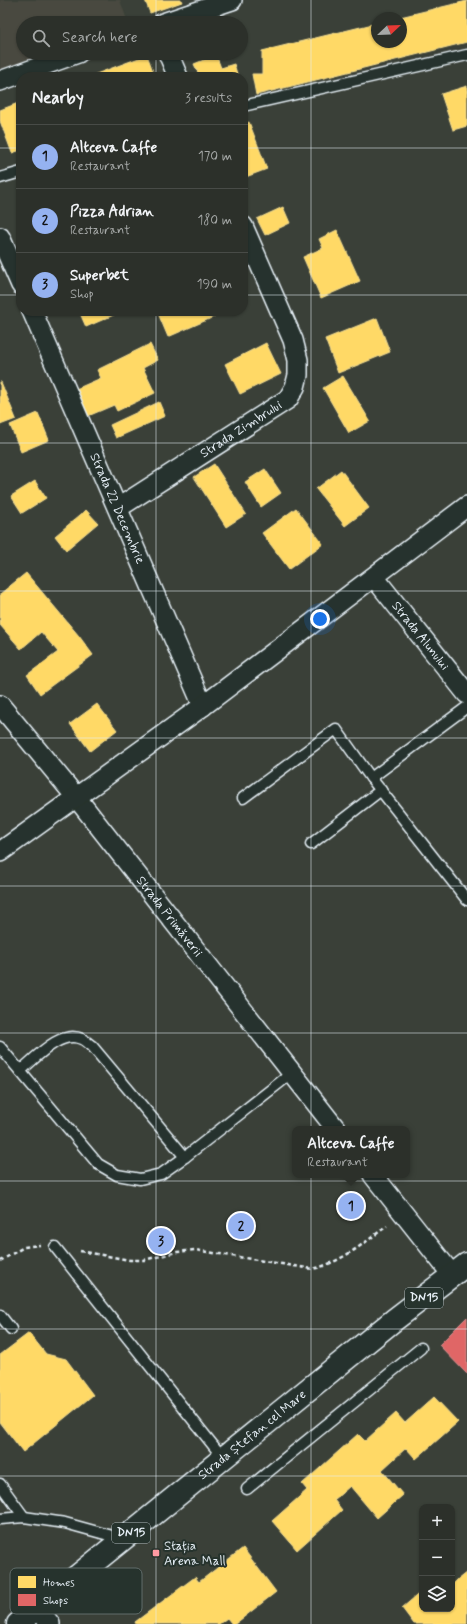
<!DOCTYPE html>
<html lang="en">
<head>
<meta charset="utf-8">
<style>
	body { margin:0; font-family:Mynerve,sans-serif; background:#343832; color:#f1f3f6 }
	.controls { position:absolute; right:12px; bottom:12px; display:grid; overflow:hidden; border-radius:8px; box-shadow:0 1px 3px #0004 }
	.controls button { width:36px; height:36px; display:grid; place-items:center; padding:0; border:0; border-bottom:1px solid #484b47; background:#2c302a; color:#f1f3f6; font:20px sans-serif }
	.compass { position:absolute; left:371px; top:12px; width:36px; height:36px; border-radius:50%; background:#2c302a; box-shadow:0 1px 3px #0004; rotate:67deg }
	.you { position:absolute; left:320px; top:619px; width:14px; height:14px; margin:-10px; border:3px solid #fff; border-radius:50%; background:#1a73e8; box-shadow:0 0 0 6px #1a73e833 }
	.badge { display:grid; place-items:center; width:26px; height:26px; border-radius:50%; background:#95b2f1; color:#111; font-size:13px; font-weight:700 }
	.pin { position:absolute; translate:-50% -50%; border:2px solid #fff; box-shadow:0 1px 4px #0006 }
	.popup { position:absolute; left:292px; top:1126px; width:118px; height:52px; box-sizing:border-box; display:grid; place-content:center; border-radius:8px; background:#2c302a; filter:drop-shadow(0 1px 3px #0005); font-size:13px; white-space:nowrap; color:#a6a9a8 }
	.popup b { font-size:15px; color:#f1f3f6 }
	.popup::after { content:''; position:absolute; left:50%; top:100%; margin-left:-8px; border:8px solid transparent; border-top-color:#2c302a }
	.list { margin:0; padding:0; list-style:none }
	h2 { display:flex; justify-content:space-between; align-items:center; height:52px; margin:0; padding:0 16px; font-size:17px }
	h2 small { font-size:13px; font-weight:400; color:#a6a9a8 }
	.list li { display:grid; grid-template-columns:26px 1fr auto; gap:12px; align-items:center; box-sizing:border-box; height:64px; padding:0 16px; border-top:1px solid #484b47 }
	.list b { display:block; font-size:15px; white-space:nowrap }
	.list p { margin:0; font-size:13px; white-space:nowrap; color:#a6a9a8 }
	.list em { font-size:13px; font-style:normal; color:#a6a9a8 }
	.icon { flex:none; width:22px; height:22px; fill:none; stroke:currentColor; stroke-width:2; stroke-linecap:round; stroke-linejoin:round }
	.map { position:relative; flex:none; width:467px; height:1624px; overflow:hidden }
	.search { position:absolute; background:#2c302a; box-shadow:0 1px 3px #0004; left:16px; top:16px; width:232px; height:44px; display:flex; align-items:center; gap:10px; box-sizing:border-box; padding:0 14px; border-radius:22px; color:#a6a9a8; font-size:15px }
	.panel { position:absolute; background:#2c302a; box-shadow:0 1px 3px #0004; left:16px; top:72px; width:232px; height:244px; border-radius:16px }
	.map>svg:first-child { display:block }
	.built { fill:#484a3f }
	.homes { fill:#ffd966; stroke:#f8e092 }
	.shops { fill:#e06666; stroke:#e29092 }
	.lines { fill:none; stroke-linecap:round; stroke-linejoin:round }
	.lane-casing { stroke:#e8f1f8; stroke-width:13 }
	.street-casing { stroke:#e8f1f8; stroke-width:22 }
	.primary-casing { stroke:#e8f1f8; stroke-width:25 }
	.path { stroke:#e8f1f8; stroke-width:2.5; stroke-dasharray:4 3; stroke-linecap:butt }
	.lane { stroke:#26332d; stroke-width:10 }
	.street { stroke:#26332d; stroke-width:19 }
	.primary { stroke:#26332d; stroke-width:22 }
	.grid { fill:none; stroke:#e8f1f8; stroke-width:1; stroke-opacity:0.55 }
	.poi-dot { fill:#ff9aa2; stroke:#26332d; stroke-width:1.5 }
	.labels { text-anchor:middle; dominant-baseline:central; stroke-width:4; stroke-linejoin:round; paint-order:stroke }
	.shield { fill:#26332d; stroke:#aeb8bb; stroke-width:1 }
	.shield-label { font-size:12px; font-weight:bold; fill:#e8f1f8 }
	.street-label { font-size:13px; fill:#e8f1f8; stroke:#26332d }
	.poi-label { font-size:13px; fill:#e8f1f8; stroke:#26332d; text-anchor:start }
	.key { fill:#26332d; stroke:#606c6a; stroke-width:1 }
	.key-label { font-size:11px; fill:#e8f1f8 }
</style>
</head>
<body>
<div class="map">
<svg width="467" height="1624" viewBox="0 0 467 1624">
	<rect width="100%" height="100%" fill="#3a4038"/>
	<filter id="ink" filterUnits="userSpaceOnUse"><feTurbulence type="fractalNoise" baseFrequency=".025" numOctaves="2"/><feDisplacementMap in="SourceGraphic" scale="8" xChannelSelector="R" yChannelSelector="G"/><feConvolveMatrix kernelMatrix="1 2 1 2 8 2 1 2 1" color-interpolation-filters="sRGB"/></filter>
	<g filter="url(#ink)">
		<polygon class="built" points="0,0 120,0 128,23 23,23 23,53 77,53 0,80"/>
		<g class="homes">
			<polygon points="145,0 181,0 182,2 150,13"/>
			<polygon points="467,1 467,42 256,95 252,74 262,74 262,51 377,23 377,42 401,42 401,18 396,18"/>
			<polygon points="147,55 155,77 88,77"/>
			<polygon points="216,55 221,68 234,64 238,77 200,77 194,64"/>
			<polygon points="467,86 467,126 453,130 441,94"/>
			<polygon points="21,102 21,150 12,153 0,121 0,110"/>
			<polygon points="249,122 267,169 243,178 243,124"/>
			<polygon points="283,207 290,223 265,235 257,219"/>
			<polygon points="337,230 360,281 321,298 303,257 323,248 319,239"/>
			<polygon points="79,311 123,311 86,327"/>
			<polygon points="157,311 214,311 216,316 168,337"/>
			<polygon points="377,318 390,352 338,373 325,339"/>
			<polygon points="266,343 281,374 240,394 225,364"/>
			<polygon points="150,344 158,360 143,368 155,393 117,411 114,405 88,416 76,389 101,378 97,370"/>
			<polygon points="343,376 370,421 349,433 323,388"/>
			<polygon points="0,382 1,382 16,419 0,425"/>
			<polygon points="159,402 165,416 116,438 110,425"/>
			<polygon points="38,413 49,440 21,452 10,425"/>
			<polygon points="214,464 246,514 226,527 194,477"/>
			<polygon points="265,469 281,493 261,507 245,482"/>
			<polygon points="341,470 369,508 345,526 316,489"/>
			<polygon points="35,481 46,498 22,513 11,496"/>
			<polygon points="296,508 323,544 289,569 262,533"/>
			<polygon points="86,510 98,523 66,550 55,536"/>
			<polygon points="26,573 79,636 93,655 40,694 27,675 58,652 41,632 21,649 0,625 0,594"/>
			<polygon points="97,704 117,730 90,751 70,724"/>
			<polygon points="29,1333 46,1354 66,1359 93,1395 23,1452 0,1422 0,1355"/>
			<polygon points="434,1397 458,1422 416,1459 406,1448 382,1470 403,1495 377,1518 350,1486 334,1500 342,1510 297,1550 272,1521 307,1490 302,1484 358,1434 365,1441 396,1413 405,1423"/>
			<polygon points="243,1548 276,1592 235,1624 232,1624 227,1618 219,1624 136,1624 135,1622 195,1577 199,1582"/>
			<polygon points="467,1572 467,1624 414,1624 402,1608 422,1591 422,1609 452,1609 452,1584"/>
		</g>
		<polygon class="shops" points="467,1317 467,1374 439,1345"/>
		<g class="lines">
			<defs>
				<g id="lane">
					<polyline points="243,106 467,55"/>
					<polyline points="0,178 21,172"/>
					<polyline points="371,778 467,707"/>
					<polyline points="243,798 336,729 371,778 467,900"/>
					<polyline points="311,844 381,790"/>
					<path d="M0 1047 20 1071C35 1059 60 1029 82 1039 85 1040 89 1044 92 1046L185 1157 292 1073"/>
					<polyline points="20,1071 98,1164 117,1175 140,1179 161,1174 185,1157"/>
					<polyline points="55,1247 224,1459"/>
					<polyline points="0,1315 11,1329"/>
					<polyline points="0,1484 24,1517"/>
					<polyline points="247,1489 421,1348"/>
					<polyline points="0,1519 24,1517 65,1523 123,1539"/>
				</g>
				<g id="street">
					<polyline points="163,23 232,0"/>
					<polyline points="168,53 178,77"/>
					<polyline points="0,81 78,53"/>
					<polyline points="0,237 21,285"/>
					<path id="s1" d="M32 311 203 706"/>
					<path id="s2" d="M118 508 288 399 295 387 298 375V360L293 340 243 226"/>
					<path id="s3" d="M374 577 467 694"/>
					<path id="s4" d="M0 705 76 797 336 1129"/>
					<polyline points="0,852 203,706 467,506"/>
					<polyline points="373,1175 453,1276"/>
					<polyline points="38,1608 50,1624"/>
				</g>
				<g id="primary">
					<path id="s5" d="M18 1624 394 1320 467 1264"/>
				</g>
			</defs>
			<use href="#lane" class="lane-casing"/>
			<use href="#street" class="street-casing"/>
			<use href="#primary" class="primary-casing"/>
			<g class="path">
				<path d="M80 1251 130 1260H144L177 1252 195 1250 313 1269C342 1262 364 1243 387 1226"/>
				<polyline points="0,1261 24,1247 40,1245"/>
			</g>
			<use href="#lane" class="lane"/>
			<use href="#street" class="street"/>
			<use href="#primary" class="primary"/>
		</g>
	</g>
	<path class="grid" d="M156 0V23M311 0V1624M156 53V77M0 148H21M243 148H467M0 295H21M243 295H467M156 311V1624M0 443H467M0 591H467M0 738H467M0 886H467M0 1033H467M0 1181H467M0 1329H467M0 1476H467"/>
	<rect class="poi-dot" x="152" y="1549" width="8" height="8" rx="2"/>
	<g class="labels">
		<g class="shield">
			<rect x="405" y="1288" width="38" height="20" rx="3"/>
			<rect x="112" y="1523" width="38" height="20" rx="3"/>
		</g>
		<g class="shield-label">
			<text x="424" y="1298">DN15</text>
			<text x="131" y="1533">DN15</text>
		</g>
		<g class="street-label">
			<text stroke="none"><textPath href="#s2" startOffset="146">Strada Zimbrului</textPath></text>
			<text stroke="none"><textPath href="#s1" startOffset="215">Strada 22 Decembrie</textPath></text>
			<text stroke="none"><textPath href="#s3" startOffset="75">Strada Alunului</textPath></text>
			<text stroke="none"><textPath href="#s4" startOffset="271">Strada Primăverii</textPath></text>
			<text stroke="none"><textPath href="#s5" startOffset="301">Strada Ștefan cel Mare</textPath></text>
		</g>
		<g class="poi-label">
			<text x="164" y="1546">Stația<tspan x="164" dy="15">Arena Mall</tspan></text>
		</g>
	</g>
	<rect x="10" y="1568" width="132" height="46" rx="6" class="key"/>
	<rect x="18" y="1576" width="18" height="12" fill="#ffd966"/>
	<rect x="18" y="1594" width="18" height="12" fill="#e06666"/>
	<g class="key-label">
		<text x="43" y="1586">Homes</text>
		<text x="43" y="1604">Shops</text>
	</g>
</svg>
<div class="controls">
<button>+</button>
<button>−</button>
<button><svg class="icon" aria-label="layers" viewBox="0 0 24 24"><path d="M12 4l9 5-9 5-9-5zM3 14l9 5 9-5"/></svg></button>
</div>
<svg class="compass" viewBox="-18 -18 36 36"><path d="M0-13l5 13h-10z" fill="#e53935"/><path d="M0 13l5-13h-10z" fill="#a6a9a8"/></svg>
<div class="you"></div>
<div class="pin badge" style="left:351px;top:1206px">1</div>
<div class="popup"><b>Altceva Caffe</b>Restaurant</div>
<div class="pin badge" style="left:241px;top:1226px">2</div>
<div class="pin badge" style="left:161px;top:1241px">3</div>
<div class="search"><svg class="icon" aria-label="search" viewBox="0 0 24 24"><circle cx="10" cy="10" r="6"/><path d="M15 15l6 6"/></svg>Search here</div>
<section class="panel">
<h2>Nearby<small>3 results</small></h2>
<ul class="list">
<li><span class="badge">1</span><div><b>Altceva Caffe</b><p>Restaurant</p></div><em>170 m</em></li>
<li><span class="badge">2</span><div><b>Pizza Adrian</b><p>Restaurant</p></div><em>180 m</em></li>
<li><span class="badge">3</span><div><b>Superbet</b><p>Shop</p></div><em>190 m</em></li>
</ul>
</section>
</div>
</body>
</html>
